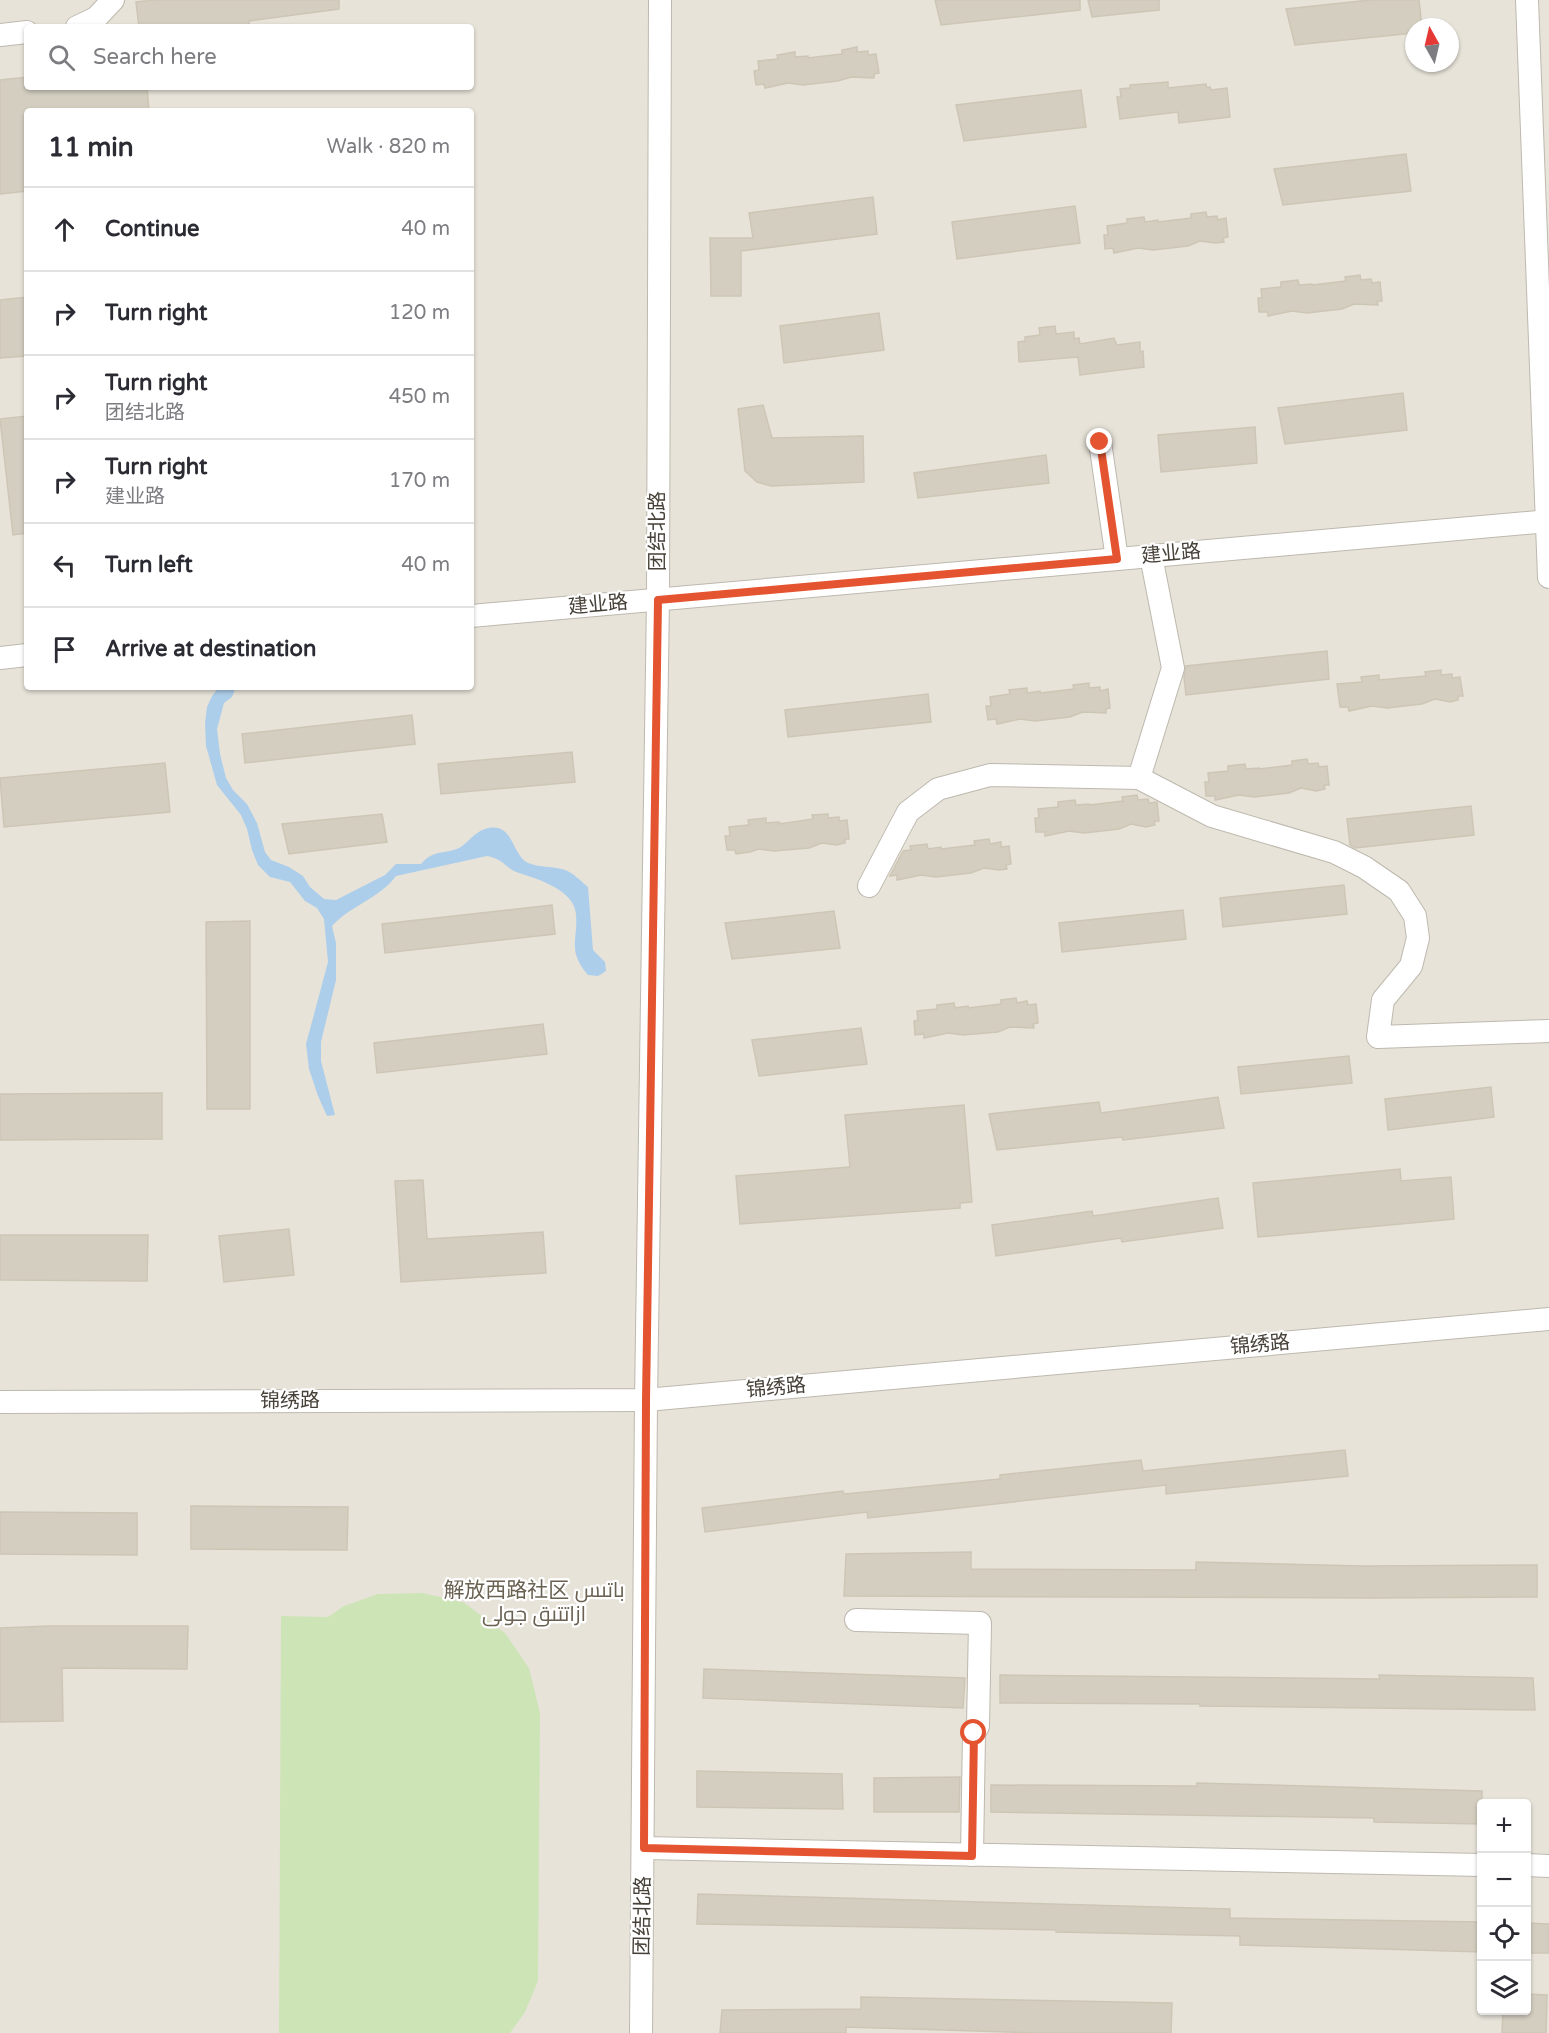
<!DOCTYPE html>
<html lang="en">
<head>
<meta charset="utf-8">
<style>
	body { margin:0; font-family:"Varela Round",Cairo,"Noto Sans SC",sans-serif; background:#f2f2f3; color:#2b2b33 }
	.controls { position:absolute; right:18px; bottom:18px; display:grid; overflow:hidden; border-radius:6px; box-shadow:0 2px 4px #0004 }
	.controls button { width:54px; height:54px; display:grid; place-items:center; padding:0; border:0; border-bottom:2px solid #e1e1e2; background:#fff; color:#2b2b33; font:30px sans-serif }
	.compass { position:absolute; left:1405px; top:18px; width:54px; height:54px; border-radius:50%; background:#fff; box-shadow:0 2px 4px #0004; rotate:352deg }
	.stop { position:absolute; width:18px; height:18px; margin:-14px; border:4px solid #e55430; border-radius:50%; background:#fff }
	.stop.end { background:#e55430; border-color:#fff; box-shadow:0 2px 6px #0008 }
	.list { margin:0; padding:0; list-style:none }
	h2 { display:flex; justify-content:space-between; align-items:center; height:78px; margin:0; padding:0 24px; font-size:26px }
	h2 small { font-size:20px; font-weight:400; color:#7c7c81 }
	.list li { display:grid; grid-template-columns:39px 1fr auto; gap:18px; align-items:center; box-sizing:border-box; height:84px; padding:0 24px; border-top:2px solid #e1e1e2 }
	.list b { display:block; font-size:22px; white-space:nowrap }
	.list p { margin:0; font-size:20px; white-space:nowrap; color:#7c7c81 }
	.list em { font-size:20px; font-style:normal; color:#7c7c81 }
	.icon { flex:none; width:33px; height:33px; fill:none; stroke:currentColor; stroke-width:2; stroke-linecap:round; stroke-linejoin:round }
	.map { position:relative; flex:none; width:1549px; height:2033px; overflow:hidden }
	.search { position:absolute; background:#fff; box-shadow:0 2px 4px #0004; left:24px; top:24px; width:450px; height:66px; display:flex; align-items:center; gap:15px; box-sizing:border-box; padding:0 21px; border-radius:6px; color:#7c7c81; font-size:22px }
	.panel { position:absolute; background:#fff; box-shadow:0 2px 4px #0004; left:24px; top:108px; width:450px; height:582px; border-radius:6px }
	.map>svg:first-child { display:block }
	.residential { fill:#e7e3d9; fill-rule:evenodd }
	.green { fill:#cde4b7 }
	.water { fill:#adceea }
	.building { fill:#d4cec1; stroke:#cec6b5; stroke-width:1.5 }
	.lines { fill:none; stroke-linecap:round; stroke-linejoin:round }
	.minor-casing { stroke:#beb9ae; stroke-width:24 }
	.minor { stroke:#fff; stroke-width:22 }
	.route { stroke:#e55430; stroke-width:8 }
	.labels { text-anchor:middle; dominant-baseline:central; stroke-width:4.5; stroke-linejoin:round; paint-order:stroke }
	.street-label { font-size:20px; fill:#474239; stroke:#fff }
	.neighbourhood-label { font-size:21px; fill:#696151; stroke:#fff }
</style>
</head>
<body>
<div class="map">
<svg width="1549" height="2033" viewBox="0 0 1549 2033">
	<rect width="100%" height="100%" fill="#f4f1ea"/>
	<path class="residential" d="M0 0H1549V2033H0ZM27 27H471V87H27ZM1414 27H1450V63H1414ZM27 111H471V687H27ZM1482 1804H1526V2010H1482Z"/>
	<polygon class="green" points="422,1593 463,1602 505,1633 529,1668 540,1713 538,1981 525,2012 510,2033 279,2033 281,1616 328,1617 344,1606 378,1594"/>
	<path class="water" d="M219 687H234L235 689 232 697 224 703 217 729 220 754 226 778 233 790 247 804 257 823 265 852 271 860 289 867 303 876 310 887 324 899 336 900 385 875 396 864H421C434 849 443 855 459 848 466 845 473 833 485 829 514 820 511 855 528 863 541 868 554 866 565 870 573 873 581 881 588 887L593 950 605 962 606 971 598 976 588 975C567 950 578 942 576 914 574 890 538 879 519 873 506 869 504 859 487 856L396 876C380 898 350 906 332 926L336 943V980L321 1042V1061L335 1115 327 1116 318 1096 309 1069 306 1044 328 962 324 919 317 908 305 901 290 882 270 877 258 865 252 850 247 829 241 815 217 785 206 746 205 724 207 707 212 696Z"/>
	<g class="building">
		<polygon points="154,0 339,0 339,9 249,21 249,25 234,27 139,27 136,2"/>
		<polygon points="935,0 1080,0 1080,10 941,25"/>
		<polygon points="1088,0 1159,0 1159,10 1092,17"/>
		<polygon points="1370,0 1419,0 1422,27 1414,27 1414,33 1295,45 1286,9"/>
		<polygon points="857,47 857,52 868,51 868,55 876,54 879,73 874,74 874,78 851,77 838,81 803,85 788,83 765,88 764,84 756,85 754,71 759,70 758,61 778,59 777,55 795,52 795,57 808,56 808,58 842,54 842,50"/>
		<polygon points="27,77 27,87 147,87 149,111 27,111 27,191 0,194 0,80"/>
		<polygon points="1168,82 1168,88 1206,84 1207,88 1210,87 1211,90 1227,88 1230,117 1179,123 1178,112 1120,119 1117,97 1121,97 1120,89 1130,88 1130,85"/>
		<polygon points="1081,90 1086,127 964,141 956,105"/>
		<polygon points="1406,154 1411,191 1283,205 1274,169"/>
		<polygon points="873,197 877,234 741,251 741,296 711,296 710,238 753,238 749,213"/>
		<polygon points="1075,206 1080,243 957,259 952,222"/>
		<polygon points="1206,212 1207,217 1217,216 1218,220 1226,218 1228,237 1223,238 1224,242 1215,243 1200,241 1188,246 1153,250 1138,248 1114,253 1113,248 1105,249 1104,235 1108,235 1107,226 1127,223 1127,219 1144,217 1145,222 1158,220 1158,222 1191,218 1191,214"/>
		<polygon points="1360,275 1361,280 1371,279 1372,283 1380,282 1382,301 1377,301 1378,305 1354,304 1342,309 1307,313 1292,311 1268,316 1268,312 1259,312 1258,298 1262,298 1261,289 1281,287 1281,282 1298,280 1299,285 1312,284 1312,285 1346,281 1345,277"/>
		<polygon points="27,297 27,356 0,358 0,300"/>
		<polygon points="879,313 884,350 784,363 780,326"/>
		<polygon points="1055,326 1056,334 1074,332 1074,339 1079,338 1080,344 1114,338 1117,345 1140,342 1140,352 1143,351 1144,367 1080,375 1078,357 1019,362 1018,342 1025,341 1025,337 1040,335 1039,328"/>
		<polygon points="1403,393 1407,430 1285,444 1278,408"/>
		<polygon points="763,405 772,438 863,436 864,482 771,486 757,482 745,471 738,409"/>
		<polygon points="27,416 27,533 13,535 0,419"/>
		<polygon points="1255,427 1257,463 1161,472 1158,435"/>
		<polygon points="1046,455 1049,483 918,498 914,473"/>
		<polygon points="1327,651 1329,679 1186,695 1184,677 1186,666"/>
		<polygon points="1441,670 1441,675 1452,674 1452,678 1460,677 1463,696 1458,696 1458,700 1450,702 1435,699 1422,704 1387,708 1372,706 1349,711 1348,707 1340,707 1337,684 1362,682 1361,677 1379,675 1379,680 1426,676 1425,672"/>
		<polygon points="1089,683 1089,688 1100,687 1100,691 1108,689 1110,708 1106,709 1106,713 1083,712 1070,717 1035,721 1020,719 997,724 996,719 988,720 986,706 991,706 990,697 1010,694 1009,690 1027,688 1027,693 1040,691 1040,693 1074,689 1073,685"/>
		<polygon points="928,694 931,722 788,737 785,710"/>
		<polygon points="412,715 415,744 245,763 242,734"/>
		<polygon points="572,752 575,782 441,794 438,764"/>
		<polygon points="1307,759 1308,764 1318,763 1319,767 1327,766 1329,785 1324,785 1325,789 1316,791 1301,788 1289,793 1254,797 1239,795 1215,800 1215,796 1206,796 1205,782 1209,782 1208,773 1228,771 1228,766 1245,764 1246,769 1259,768 1259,769 1292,765 1292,761"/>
		<polygon points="165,763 170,812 4,827 0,778"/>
		<polygon points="1137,795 1138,800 1148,799 1149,803 1157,802 1159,821 1154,821 1155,825 1146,827 1131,824 1119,829 1084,833 1069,831 1045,836 1045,832 1036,832 1035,818 1039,818 1038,809 1058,807 1058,802 1075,800 1076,805 1089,804 1089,805 1123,801 1122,797"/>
		<polygon points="1471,806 1474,835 1355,848 1350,845 1347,819"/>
		<polygon points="382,814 387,842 289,854 282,824"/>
		<polygon points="828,814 828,818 839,817 839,821 847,820 849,839 845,839 845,843 837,845 822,843 809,848 774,851 759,849 750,852 736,854 735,850 727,850 725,836 730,836 729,827 749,825 748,820 766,818 766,823 779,822 779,824 813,819 812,815"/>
		<polygon points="989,839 990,844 1001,842 1001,847 1009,846 1011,864 1006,865 1007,869 999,870 984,868 971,873 936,877 921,875 897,880 897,875 890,876 903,851 911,850 910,846 927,844 928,849 941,847 941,849 975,845 974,841"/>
		<polygon points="1344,885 1347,914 1223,927 1220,898"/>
		<polygon points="552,905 555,934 385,953 382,924"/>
		<polygon points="1183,910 1186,939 1062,952 1059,923"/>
		<polygon points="834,911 840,948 732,959 725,923"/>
		<polygon points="250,921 250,1109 207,1109 206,922"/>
		<polygon points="1016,998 1017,1003 1027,1001 1028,1005 1036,1004 1038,1023 1033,1024 1034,1028 1010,1027 998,1032 963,1035 948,1033 924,1038 924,1034 915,1035 914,1021 918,1020 917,1011 937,1009 937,1005 954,1003 955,1008 968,1006 968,1008 1001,1004 1001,1000"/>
		<polygon points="543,1024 547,1054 377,1073 374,1043"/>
		<polygon points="861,1028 867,1064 759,1076 752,1040"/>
		<polygon points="1349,1056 1352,1083 1241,1094 1238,1067"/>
		<polygon points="1491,1087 1494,1117 1388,1130 1385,1099"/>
		<polygon points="162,1093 162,1139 0,1140 0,1094"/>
		<polygon points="1218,1097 1224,1128 1123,1140 1122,1137 997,1150 989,1114 1099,1102 1101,1113"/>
		<polygon points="964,1105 972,1202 960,1203 960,1208 740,1224 736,1176 850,1167 845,1115"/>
		<polygon points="1400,1169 1401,1181 1451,1177 1454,1219 1258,1237 1253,1183"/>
		<polygon points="423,1180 427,1239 543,1232 546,1273 401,1282 395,1181"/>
		<polygon points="1218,1198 1223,1228 1122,1242 1121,1238 996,1256 992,1225 1092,1211 1093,1216"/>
		<polygon points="289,1229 294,1275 224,1282 219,1236"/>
		<polygon points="0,1235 148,1235 147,1281 0,1280"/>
		<polygon points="1345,1450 1348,1476 1166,1494 1166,1485 868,1518 867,1512 705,1532 702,1508 843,1491 844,1494 1000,1479 1000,1475 1141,1460 1143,1471"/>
		<polygon points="191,1506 348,1507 347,1550 191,1549"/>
		<polygon points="0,1512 137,1513 137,1555 0,1554"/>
		<polygon points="971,1552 971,1569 1196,1570 1196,1562 1363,1566 1537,1565 1537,1597 1372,1598 844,1596 846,1554"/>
		<polygon points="48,1626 188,1626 187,1669 62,1668 63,1721 0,1722 0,1628"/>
		<polygon points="704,1669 965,1678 963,1708 703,1698"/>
		<polygon points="1000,1675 1380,1679 1379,1675 1533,1678 1535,1710 1200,1706 1200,1704 1000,1703"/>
		<polygon points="697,1771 842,1774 843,1809 697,1807"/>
		<polygon points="960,1777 959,1812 874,1812 874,1778"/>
		<polygon points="1197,1783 1482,1791 1482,1824 1374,1822 1374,1818 991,1812 991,1785 1197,1786"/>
		<polygon points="698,1894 1230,1909 1230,1918 1482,1922 1482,1952 1240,1945 1240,1936 1056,1932 1056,1930 697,1924"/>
		<polygon points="1527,1923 1549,1924 1549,1953 1527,1953"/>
		<polygon points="1527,1994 1547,1995 1546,2033 1502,2033 1503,2010 1527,2010"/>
		<polygon points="861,1997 1172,2003 1171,2033 1039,2033 846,2027 846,2033 720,2033 722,2010 861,2009"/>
	</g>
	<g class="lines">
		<defs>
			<g id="minor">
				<polyline points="1527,0 1549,577"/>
				<polyline points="77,27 96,18 113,0"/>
				<polyline points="0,35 27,32"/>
				<polyline points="1100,442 1117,559"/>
				<polyline points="471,616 1549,521"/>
				<polyline points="0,658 27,655"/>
				<polyline points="1139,778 1173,668 1151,556"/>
				<polyline points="869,886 908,812 938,789 990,775 1139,778 1212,816 1334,852 1364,867 1399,891 1415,916 1418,938 1411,966 1383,1000 1378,1037 1549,1031"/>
				<polyline points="0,1402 646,1400 1549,1319"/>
				<polyline points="856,1620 980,1623 978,1726 974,1733 972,1855"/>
				<polyline points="644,1848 1482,1865"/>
				<polyline points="1526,1865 1549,1866"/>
				<polyline points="641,2033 646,1400 658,600 660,0"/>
			</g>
		</defs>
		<use href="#minor" class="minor-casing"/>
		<use href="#minor" class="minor"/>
	</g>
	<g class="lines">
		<polyline class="route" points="974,1733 972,1856 644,1848 646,1400 658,600 1117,559 1100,442"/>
	</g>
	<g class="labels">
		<g class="street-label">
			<text transform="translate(658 531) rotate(-90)">团结北路</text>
			<text transform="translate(1171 554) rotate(-5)">建业路</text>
			<text transform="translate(598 605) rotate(-5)">建业路</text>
			<text transform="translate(1260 1345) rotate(-5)">锦绣路</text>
			<text transform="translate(776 1388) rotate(-5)">锦绣路</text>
			<text x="290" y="1401">锦绣路</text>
			<text transform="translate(643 1916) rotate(-89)">团结北路</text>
		</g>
		<g class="neighbourhood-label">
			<text x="534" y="1590">解放西路社区 باتىس<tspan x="534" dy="24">ازاتتىق جولى</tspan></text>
		</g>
	</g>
</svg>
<div class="controls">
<button>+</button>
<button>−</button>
<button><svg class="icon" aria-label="locate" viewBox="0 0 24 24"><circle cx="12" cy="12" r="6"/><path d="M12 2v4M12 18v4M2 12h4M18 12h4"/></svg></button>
<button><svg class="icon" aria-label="layers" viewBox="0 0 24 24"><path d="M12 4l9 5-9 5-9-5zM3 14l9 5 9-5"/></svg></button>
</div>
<svg class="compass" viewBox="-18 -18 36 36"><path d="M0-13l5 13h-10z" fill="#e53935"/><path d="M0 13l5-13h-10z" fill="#7c7c81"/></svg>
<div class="stop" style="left:974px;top:1733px"></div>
<div class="stop end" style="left:1100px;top:442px"></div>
<div class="search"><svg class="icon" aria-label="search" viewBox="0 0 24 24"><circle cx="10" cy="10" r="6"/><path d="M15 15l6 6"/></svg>Search here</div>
<section class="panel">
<h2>11 min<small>Walk · 820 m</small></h2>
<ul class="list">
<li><svg class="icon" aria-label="ahead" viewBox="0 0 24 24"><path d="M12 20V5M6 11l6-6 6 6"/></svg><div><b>Continue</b></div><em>40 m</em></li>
<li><svg class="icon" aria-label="right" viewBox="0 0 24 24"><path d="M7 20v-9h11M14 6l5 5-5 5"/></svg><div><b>Turn right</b></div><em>120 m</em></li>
<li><svg class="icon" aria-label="right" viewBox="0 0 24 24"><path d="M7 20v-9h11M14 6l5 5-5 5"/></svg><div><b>Turn right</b><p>团结北路</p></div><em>450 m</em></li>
<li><svg class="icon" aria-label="right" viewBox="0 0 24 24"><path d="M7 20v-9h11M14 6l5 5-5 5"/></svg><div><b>Turn right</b><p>建业路</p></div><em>170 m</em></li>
<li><svg class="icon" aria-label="left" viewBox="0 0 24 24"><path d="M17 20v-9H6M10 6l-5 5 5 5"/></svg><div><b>Turn left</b></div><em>40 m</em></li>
<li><svg class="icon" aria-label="arrive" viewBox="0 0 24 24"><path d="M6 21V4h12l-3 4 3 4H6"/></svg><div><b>Arrive at destination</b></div></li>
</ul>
</section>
</div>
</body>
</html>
